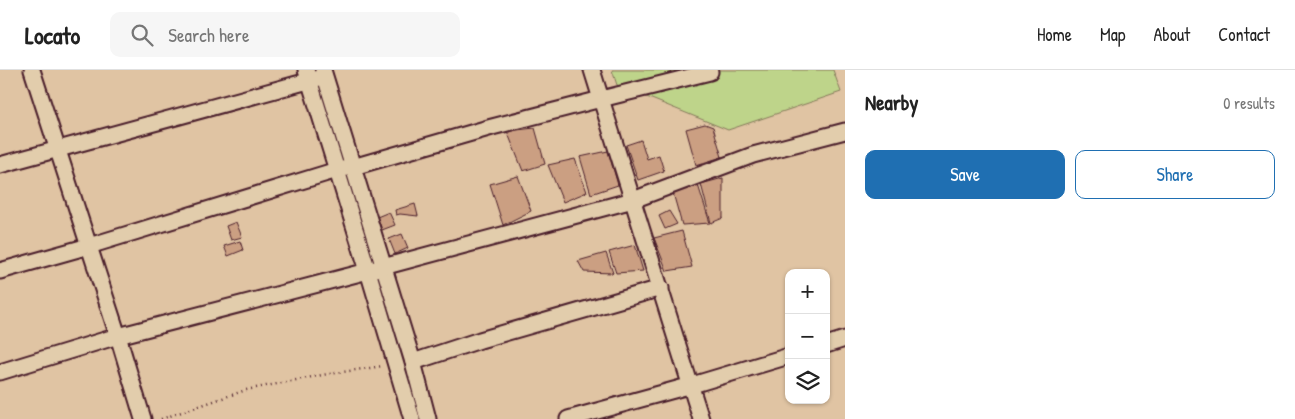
<!DOCTYPE html>
<html lang="en">
<head>
<meta charset="utf-8">
<style>
	body { margin:0; font-family:"Patrick Hand",sans-serif; background:#f6f6f6; color:#222 }
	.controls { position:absolute; right:15px; bottom:15px; display:grid; overflow:hidden; border-radius:10px; box-shadow:0 1px 4px #0004 }
	.controls button { width:45px; height:45px; display:grid; place-items:center; padding:0; border:0; border-bottom:1px solid #e0e0e0; background:#fff; color:#222; font:25px sans-serif }
	.list { margin:0; padding:0; list-style:none }
	h2 { display:flex; justify-content:space-between; align-items:center; height:65px; margin:0; padding:0 20px; font-size:21px }
	h2 small { font-size:16px; font-weight:400; color:#767676 }
	.actions { display:flex; gap:10px; padding:15px 20px }
	.actions a { flex:1; padding:11px 0; border:1px solid #1f6fb2; border-radius:10px; text-align:center; font-size:18px; color:#1f6fb2 }
	.actions .main { background:#1f6fb2; color:#fff }
	.icon { flex:none; width:28px; height:28px; fill:none; stroke:currentColor; stroke-width:2; stroke-linecap:round; stroke-linejoin:round }
	.map { position:relative; flex:none; width:845px; height:349px; overflow:hidden }
	header { display:flex; align-items:center; gap:30px; box-sizing:border-box; height:70px; padding:0 25px; background:#fff; border-bottom:1px solid #e0e0e0 }
	header strong { font-size:24px }
	nav { display:flex; gap:28px; margin-inline-start:auto; font-size:18px }
	.search { width:350px; height:45px; background:#f6f6f6; display:flex; align-items:center; gap:12px; box-sizing:border-box; padding:0 18px; border-radius:10px; color:#767676; font-size:19px }
	main { display:flex }
	aside { flex:1; background:#fff }
	.map>svg:first-child { display:block }
	.green { fill:#bed48a; stroke:#847a5a }
	.building { fill:#cb9f82; stroke:#4a1f2b }
	.lines { fill:none; stroke-linecap:round; stroke-linejoin:round }
	.street-casing { stroke:#4a1f2b; stroke-width:19 }
	.path { stroke:#4a1f2b; stroke-width:2.5; stroke-dasharray:1 4; stroke-linecap:butt }
	.street { stroke:#e2cdac; stroke-width:15 }
</style>
</head>
<body>
<header>
<strong>Locato</strong>
<div class="search"><svg class="icon" aria-label="search" viewBox="0 0 24 24"><circle cx="10" cy="10" r="6"/><path d="M15 15l6 6"/></svg>Search here</div>
<nav><a>Home</a><a>Map</a><a>About</a><a>Contact</a></nav>
</header>
<main>
<div class="map">
<svg width="845" height="349" viewBox="0 0 845 349">
	<rect width="100%" height="100%" fill="#e0c4a3"/>
	<filter id="ink" filterUnits="userSpaceOnUse"><feTurbulence type="fractalNoise" baseFrequency=".02" numOctaves="2"/><feDisplacementMap in="SourceGraphic" scale="10" xChannelSelector="R" yChannelSelector="G"/><feConvolveMatrix kernelMatrix="1 2 1 2 8 2 1 2 1" color-interpolation-filters="sRGB"/></filter>
	<g filter="url(#ink)">
		<polygon class="green" points="612,0 833,0 841,22 728,60 617,15"/>
		<g class="building">
			<polygon points="705,54 713,57 722,87 696,95 686,59"/>
			<polygon points="535,58 545,94 523,101 507,61"/>
			<polygon points="641,70 647,89 659,85 664,101 638,110 626,75"/>
			<polygon points="608,81 618,115 591,124 580,87"/>
			<polygon points="575,89 587,122 563,132 548,95"/>
			<polygon points="518,106 531,141 503,155 490,114"/>
			<polygon points="723,108 723,148 711,153 701,114"/>
			<polygon points="698,115 710,153 682,155 673,123"/>
			<polygon points="415,134 418,146 400,144 396,145 395,140"/>
			<polygon points="669,141 677,154 665,159 659,146"/>
			<polygon points="389,142 395,155 382,160 377,147"/>
			<polygon points="236,152 242,167 231,170 226,156"/>
			<polygon points="682,161 692,197 667,201 654,168"/>
			<polygon points="402,164 408,178 395,184 389,169"/>
			<polygon points="240,171 243,180 228,186 224,176"/>
			<polygon points="635,175 643,201 616,203 609,182"/>
			<polygon points="606,183 613,203 584,202 578,191"/>
		</g>
		<g class="lines">
			<defs>
				<g id="street">
					<polyline points="32,0 118,266 143,349"/>
					<polyline points="306,0 368,201 412,349"/>
					<polyline points="323,0 413,292 428,349"/>
					<polyline points="592,0 601,29 710,2"/>
					<polyline points="0,95 319,8"/>
					<polyline points="0,201 89,176 337,100 353,97 492,57 601,29 701,349"/>
					<polyline points="826,275 845,269"/>
					<polyline points="413,292 480,270 661,218"/>
					<polyline points="0,302 118,266 368,201 633,130 753,85 845,61"/>
					<polyline points="568,349 692,315 789,286"/>
				</g>
			</defs>
			<use href="#street" class="street-casing"/>
			<polyline class="path" points="161,349 246,320 322,305 383,296"/>
			<use href="#street" class="street"/>
		</g>
	</g>
</svg>
<div class="controls">
<button>+</button>
<button>−</button>
<button><svg class="icon" aria-label="layers" viewBox="0 0 24 24"><path d="M12 4l9 5-9 5-9-5zM3 14l9 5 9-5"/></svg></button>
</div>
</div>
<aside>
<h2>Nearby<small>0 results</small></h2>
<ul class="list">
</ul>
<div class="actions"><a class="main">Save</a><a>Share</a></div>
</aside>
</main>
</body>
</html>
